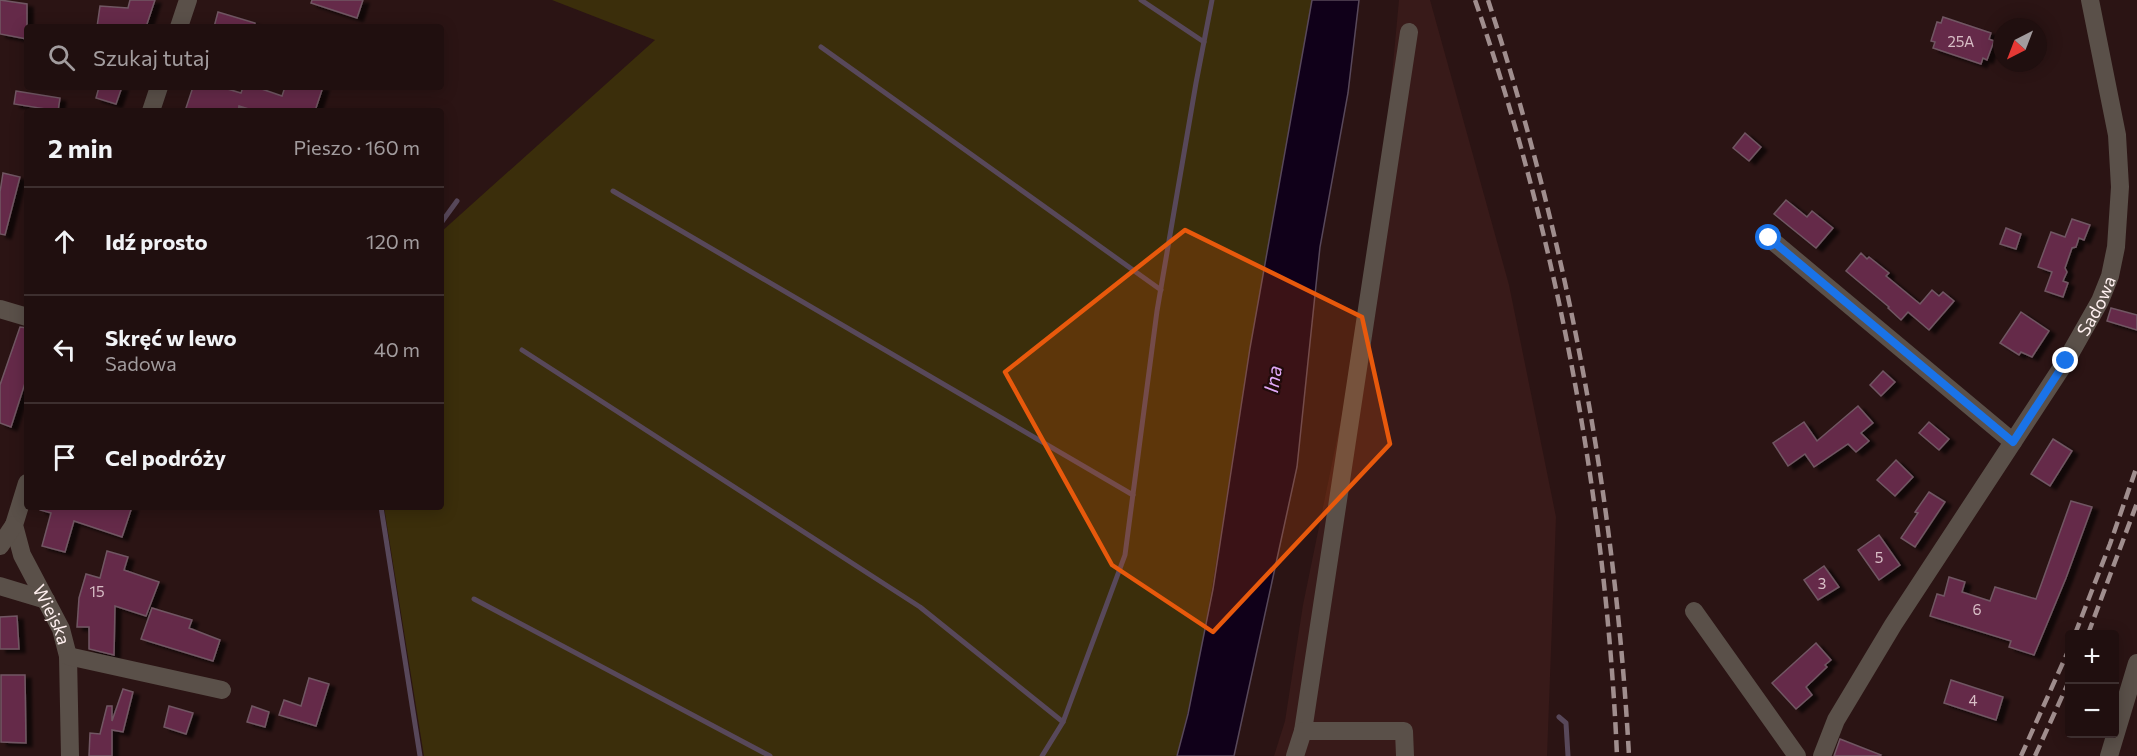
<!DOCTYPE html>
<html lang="pl">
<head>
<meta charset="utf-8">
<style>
	body { margin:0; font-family:Commissioner,sans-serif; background:#281818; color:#f1f3f6 }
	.controls { position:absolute; right:18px; bottom:18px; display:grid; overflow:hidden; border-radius:6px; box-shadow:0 3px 15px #0003 }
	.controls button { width:54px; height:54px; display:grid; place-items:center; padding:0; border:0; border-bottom:2px solid #3d2f2f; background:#200f0f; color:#f1f3f6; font:30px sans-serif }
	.compass { position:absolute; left:1993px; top:18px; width:54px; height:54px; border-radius:50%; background:#200f0f; box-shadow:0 3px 15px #0003; rotate:222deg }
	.stop { position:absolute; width:18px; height:18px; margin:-14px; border:4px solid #1a73e8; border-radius:50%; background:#fff }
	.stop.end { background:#1a73e8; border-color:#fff; box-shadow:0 2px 6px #0008 }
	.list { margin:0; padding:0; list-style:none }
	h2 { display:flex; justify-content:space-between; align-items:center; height:78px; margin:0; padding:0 24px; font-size:26px }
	h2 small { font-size:20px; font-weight:400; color:#a29c9e }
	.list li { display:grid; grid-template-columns:39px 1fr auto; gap:18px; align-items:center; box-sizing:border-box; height:108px; padding:0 24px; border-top:2px solid #3d2f2f }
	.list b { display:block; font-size:22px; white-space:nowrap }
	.list p { margin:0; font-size:20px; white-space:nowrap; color:#a29c9e }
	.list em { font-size:20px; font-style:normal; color:#a29c9e }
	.icon { flex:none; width:33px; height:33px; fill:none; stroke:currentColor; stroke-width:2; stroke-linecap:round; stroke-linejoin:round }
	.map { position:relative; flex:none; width:2137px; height:756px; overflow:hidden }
	.search { position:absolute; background:#200f0f; box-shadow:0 3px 15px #0003; left:24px; top:24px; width:420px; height:66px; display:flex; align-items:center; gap:15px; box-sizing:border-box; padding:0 21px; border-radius:6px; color:#a29c9e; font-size:22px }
	.panel { position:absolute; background:#200f0f; box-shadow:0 3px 15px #0003; left:24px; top:108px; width:420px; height:402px; border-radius:6px }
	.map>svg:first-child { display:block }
	.built { fill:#381a19 }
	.green { fill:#3b2e0b }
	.water { fill:#100019; stroke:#58485a; stroke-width:1.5 }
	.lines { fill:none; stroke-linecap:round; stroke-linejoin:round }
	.stream { stroke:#58485a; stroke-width:5 }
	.building { fill:#652a4a; stroke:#715763; stroke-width:1.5; filter:url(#shadow) }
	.minor { stroke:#5a5049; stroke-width:18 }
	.rail { stroke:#a08e8e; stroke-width:4.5; stroke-dasharray:12 6; stroke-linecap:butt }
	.route { stroke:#1a73e8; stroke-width:8 }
	.marked { fill:#e8590c; fill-opacity:0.2; stroke:#e8590c; stroke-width:4.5; stroke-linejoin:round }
	.labels { text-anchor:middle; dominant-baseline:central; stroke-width:4.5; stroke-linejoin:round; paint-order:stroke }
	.number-label { font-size:15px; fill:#d8bec6 }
	.street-label { font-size:18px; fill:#fff0f0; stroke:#210b0b }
	.water-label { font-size:20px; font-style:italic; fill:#e1aaf9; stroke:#210b0b }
</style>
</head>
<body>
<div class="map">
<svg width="2137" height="756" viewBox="0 0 2137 756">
	<defs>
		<filter id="shadow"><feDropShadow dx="6" dy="3.5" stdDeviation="1.5" flood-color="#0009"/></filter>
	</defs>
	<rect width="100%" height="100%" fill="#2b1414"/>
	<polygon class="built" points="1399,0 1430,0 1509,285 1556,517 1547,756 1274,756 1285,721 1303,605 1347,390 1386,140"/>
	<path class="green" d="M552 0H1312C1287 139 1262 277 1239 416 1221 530 1206 644 1177 756H424L384 507H441V232L655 40Z"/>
	<polygon class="water" points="1312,0 1359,0 1348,93 1320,247 1297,467 1234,756 1177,756 1188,714 1213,589 1250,348"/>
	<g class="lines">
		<g class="stream">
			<polyline points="1141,0 1204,42"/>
			<polyline points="821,47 1161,290"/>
			<polyline points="613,191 1133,495"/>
			<polyline points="441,223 457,201"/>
			<polyline points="522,350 920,607 1063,722"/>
			<polyline points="381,507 420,756"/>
			<polyline points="474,599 770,756"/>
			<polyline points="1559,717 1566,723 1568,756"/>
			<polyline points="1042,756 1063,722 1125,555 1157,311 1196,83 1212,0"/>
		</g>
	</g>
	<g class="building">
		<polygon points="0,0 27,4 27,39 0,34"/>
		<polygon points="130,0 155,0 146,27 97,27 100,6 128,8"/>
		<polygon points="312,0 363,0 357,18 311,3"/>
		<polygon points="218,12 255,23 255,27 214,27"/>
		<polygon points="1943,17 1991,33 1989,39 1994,41 1987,60 1983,58 1981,64 1933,48 1935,42 1931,41 1937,22 1941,23"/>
		<polygon points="99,87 122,87 116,104 96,98"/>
		<polygon points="193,87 221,87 241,93 243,87 256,87 282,96 285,87 323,87 315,111 255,111 239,106 238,111 185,111"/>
		<polygon points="16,91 60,98 58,111 14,104"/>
		<polygon points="1745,133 1761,147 1749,161 1733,148"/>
		<polygon points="3,173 20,177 5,235 0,234 0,192"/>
		<polygon points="1786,200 1807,217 1812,211 1833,228 1816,248 1774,214"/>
		<polygon points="2072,219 2090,225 2084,240 2079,238 2076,247 2072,248 2065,268 2067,272 2063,281 2068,283 2063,297 2045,291 2052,272 2038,267 2051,232 2065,237"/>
		<polygon points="2006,228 2021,234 2016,249 2000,244"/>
		<polygon points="1861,253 1867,259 1869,257 1889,273 1886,276 1920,304 1932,290 1939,296 1943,292 1954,301 1929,330 1908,312 1901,320 1888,308 1889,307 1846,271"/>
		<polygon points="2111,308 2137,315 2137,330 2107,321"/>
		<polygon points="2021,312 2049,331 2032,357 2021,352 2019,355 2000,343"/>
		<polygon points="20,327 27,328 27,377 11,427 0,423 0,385"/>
		<polygon points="1883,371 1895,382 1881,396 1870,385"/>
		<polygon points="1858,406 1873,423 1861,433 1869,441 1856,452 1848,444 1814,467 1805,454 1788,466 1773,443 1804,422 1817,441"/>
		<polygon points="1929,422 1949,439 1939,450 1919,433"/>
		<polygon points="2053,439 2072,451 2050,486 2031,474"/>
		<polygon points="1896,460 1913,477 1895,496 1877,480"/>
		<polygon points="1929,492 1945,502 1915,547 1901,538 1918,513 1915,512"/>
		<polygon points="2071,501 2092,507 2066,578 2034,655 2009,647 2011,641 1930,616 1937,594 1944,596 1949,577 1965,582 1962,592 1990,601 1995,587 2036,599"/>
		<polygon points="40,507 132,507 122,537 74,521 65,552 42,546 51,513 40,510"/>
		<polygon points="1879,535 1900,565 1879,580 1858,550"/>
		<polygon points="107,551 128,557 124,570 159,582 146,616 115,606 114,655 89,649 89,627 77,627 79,598 86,574 100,578"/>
		<polygon points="1824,566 1839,587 1818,600 1804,580"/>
		<polygon points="152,608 192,620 189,628 220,640 213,661 141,639"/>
		<polygon points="17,616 19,649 0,649 0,617"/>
		<polygon points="1816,643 1831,660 1825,665 1827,667 1806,687 1812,695 1796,709 1772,683"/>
		<polygon points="1,675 25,675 26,743 1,742"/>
		<polygon points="309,678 329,684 316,726 279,715 284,700 301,706"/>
		<polygon points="1951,680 2003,697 1996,720 1944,703"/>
		<polygon points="123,689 133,692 123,732 112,730 112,756 89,756 90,733 100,734 107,706 112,706 112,721"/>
		<polygon points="169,706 193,713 186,734 164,727"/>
		<polygon points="252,706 269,712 265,727 247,722"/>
		<polygon points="1840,739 1881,755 1880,756 1834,756"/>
	</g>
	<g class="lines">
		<g class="minor">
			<polyline points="179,27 188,0"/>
			<polyline points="151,111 159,87"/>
			<polyline points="1769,238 2013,442"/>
			<polyline points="0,309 27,317"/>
			<path id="s1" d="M27 483 14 525 22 555 61 629 68 656 70 756"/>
			<polyline points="0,546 14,525"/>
			<polyline points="0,586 46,600"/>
			<polyline points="1694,611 1797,756"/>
			<polyline points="68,656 222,690"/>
			<polyline points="1303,731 1409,32"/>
			<polyline points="1295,756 1303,731 1404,731 1405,756"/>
			<path id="s2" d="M1822 756 1836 720 1893 625 2066 361 2100 301 2110 276 2116 247 2120 187 2117 135 2090 0"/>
			<polyline points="2109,756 2137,663"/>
		</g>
		<g class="rail">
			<path d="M1475 0C1558 240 1606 502 1617 756"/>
			<path d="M1488 0C1568 244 1615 499 1629 756"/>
			<polyline points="2075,634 2110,544 2137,466"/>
			<polyline points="2088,634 2137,503"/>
			<polyline points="2021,756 2070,647"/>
			<polyline points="2035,756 2070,679"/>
		</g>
	</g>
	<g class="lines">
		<polyline class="route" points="1769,238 2013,442 2066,361"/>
	</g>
	<path class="marked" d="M1185 230 1362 317 1390 444 1213 632 1112 565 1005 372Z"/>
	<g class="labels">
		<g class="number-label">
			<text x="1961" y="41">25A</text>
			<text x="1879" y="557">5</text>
			<text x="1822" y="583">3</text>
			<text x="97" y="591">15</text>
			<text x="1977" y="609">6</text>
			<text x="1973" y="700">4</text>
		</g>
		<g class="street-label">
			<text stroke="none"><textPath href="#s2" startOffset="528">Sadowa</textPath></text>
			<text stroke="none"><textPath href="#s1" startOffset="142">Wiejska</textPath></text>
		</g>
		<g class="water-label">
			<text transform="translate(1272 379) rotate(-81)">Ina</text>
		</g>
	</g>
</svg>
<div class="controls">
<button>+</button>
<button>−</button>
</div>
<svg class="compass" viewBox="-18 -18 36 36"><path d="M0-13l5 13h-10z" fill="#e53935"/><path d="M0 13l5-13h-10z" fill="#a29c9e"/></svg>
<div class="stop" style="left:1769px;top:238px"></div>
<div class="stop end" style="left:2066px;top:361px"></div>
<div class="search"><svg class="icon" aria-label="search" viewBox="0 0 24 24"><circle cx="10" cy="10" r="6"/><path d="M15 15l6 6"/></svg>Szukaj tutaj</div>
<section class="panel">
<h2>2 min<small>Pieszo · 160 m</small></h2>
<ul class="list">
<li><svg class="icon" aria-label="ahead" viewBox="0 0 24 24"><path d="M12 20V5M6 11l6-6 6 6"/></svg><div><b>Idź prosto</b></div><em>120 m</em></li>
<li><svg class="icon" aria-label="left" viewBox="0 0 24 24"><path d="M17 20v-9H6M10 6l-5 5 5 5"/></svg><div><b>Skręć w lewo</b><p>Sadowa</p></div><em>40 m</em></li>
<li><svg class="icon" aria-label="arrive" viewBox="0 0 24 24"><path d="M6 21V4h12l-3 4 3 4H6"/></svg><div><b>Cel podróży</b></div></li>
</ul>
</section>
</div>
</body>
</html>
